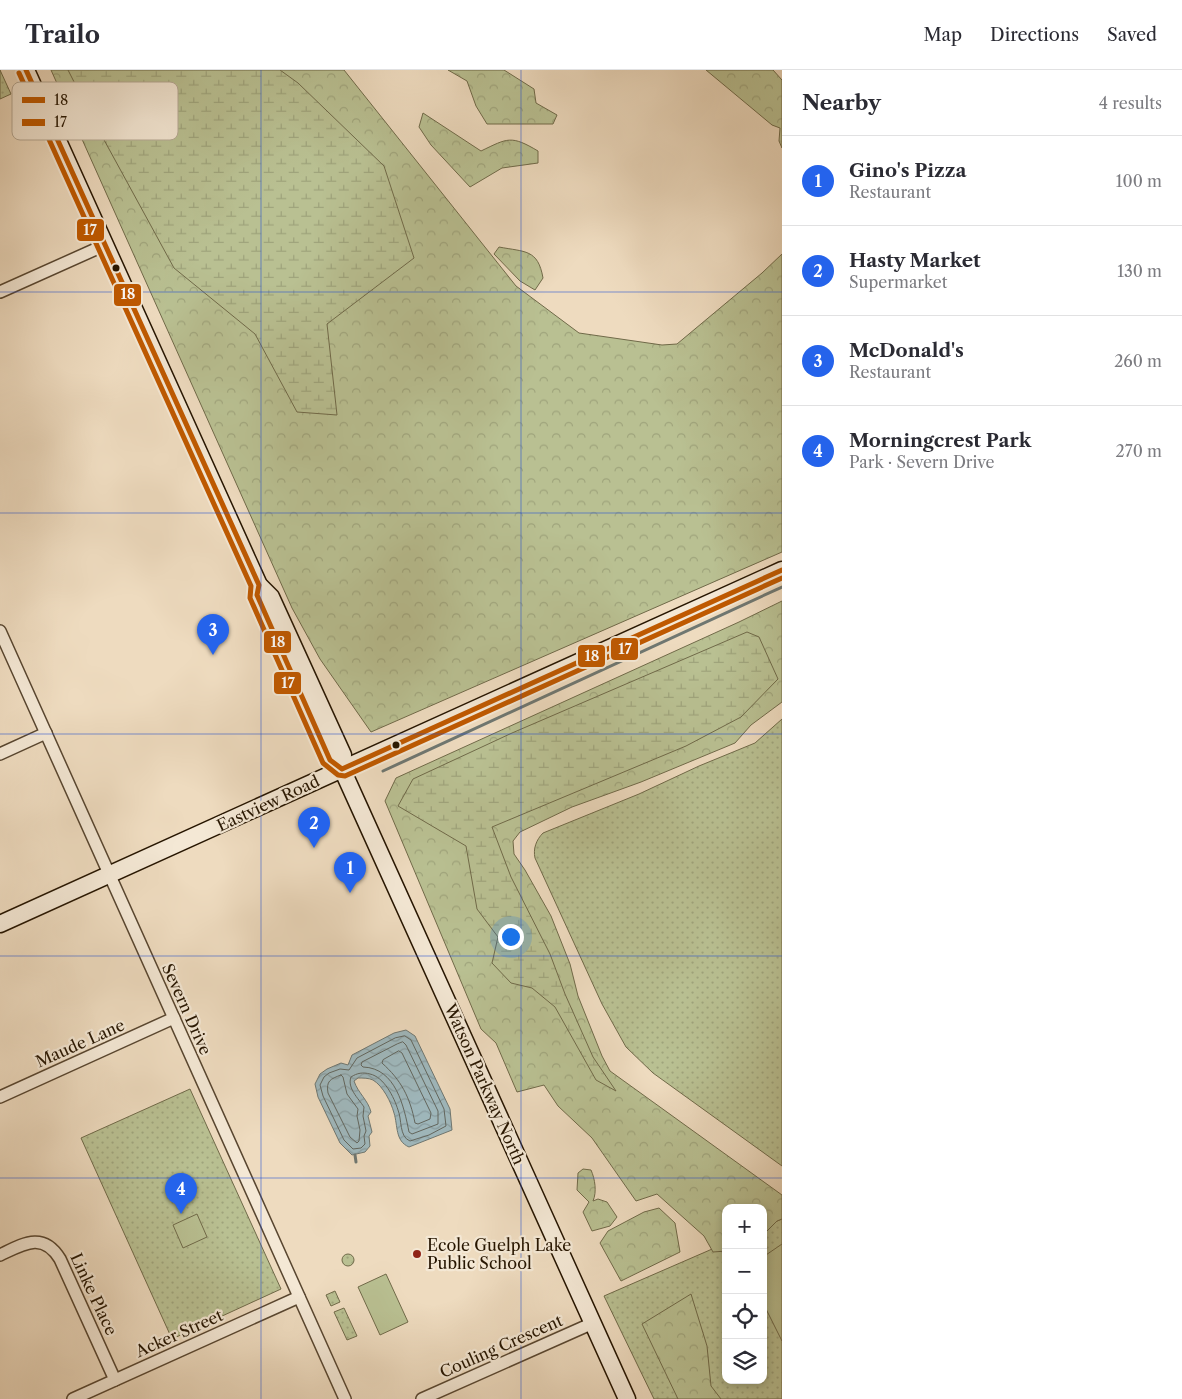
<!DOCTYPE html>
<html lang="en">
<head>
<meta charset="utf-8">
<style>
	body { margin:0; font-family:"Libre Caslon Text",serif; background:#f2f2f3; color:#2b2b33 }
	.controls { position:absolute; right:15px; bottom:15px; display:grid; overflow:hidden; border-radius:10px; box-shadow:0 2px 8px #0003 }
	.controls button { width:45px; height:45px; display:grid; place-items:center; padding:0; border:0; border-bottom:1px solid #e1e1e2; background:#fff; color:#2b2b33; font:25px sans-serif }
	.you { position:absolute; left:510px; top:866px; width:18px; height:18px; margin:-12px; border:4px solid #fff; border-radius:50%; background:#1a73e8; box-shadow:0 0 0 8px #1a73e833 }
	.badge { display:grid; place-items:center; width:32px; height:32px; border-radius:50%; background:#2563eb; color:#fff; font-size:16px; font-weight:700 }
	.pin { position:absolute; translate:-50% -41px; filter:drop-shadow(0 1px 2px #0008) }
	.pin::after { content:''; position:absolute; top:26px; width:18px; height:15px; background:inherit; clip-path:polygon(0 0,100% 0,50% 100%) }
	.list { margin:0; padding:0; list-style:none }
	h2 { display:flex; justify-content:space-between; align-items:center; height:65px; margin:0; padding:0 20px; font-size:21px }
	h2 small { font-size:16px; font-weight:400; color:#7c7c81 }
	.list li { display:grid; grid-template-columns:32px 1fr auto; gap:15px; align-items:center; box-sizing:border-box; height:90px; padding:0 20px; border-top:1px solid #e1e1e2 }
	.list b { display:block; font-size:19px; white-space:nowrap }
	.list p { margin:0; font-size:16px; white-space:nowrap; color:#7c7c81 }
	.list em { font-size:16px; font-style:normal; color:#7c7c81 }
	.icon { flex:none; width:28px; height:28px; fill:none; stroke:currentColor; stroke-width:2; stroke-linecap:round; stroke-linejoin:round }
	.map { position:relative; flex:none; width:782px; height:1329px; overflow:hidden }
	header { display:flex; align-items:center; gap:30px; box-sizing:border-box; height:70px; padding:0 25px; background:#fff; border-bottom:1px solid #e1e1e2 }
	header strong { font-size:24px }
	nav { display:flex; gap:28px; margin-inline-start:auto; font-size:18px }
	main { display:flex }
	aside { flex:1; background:#fff }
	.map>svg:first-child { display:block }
	.grass { fill:url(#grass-dots); stroke:#706a49 }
	.forest { fill:url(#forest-crowns); stroke:#706a49 }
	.wetland { fill:url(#wetland-marsh); stroke:#706a49 }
	.garden { fill:#b9c092; stroke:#706a49 }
	.water { fill:url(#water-waves); stroke:#6f7771 }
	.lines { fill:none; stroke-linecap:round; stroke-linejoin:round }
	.shore { stroke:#62665e; stroke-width:1 }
	.stream { stroke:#6f7771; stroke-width:3 }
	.street-casing { stroke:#584630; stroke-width:14 }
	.secondary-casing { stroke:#261500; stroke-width:19 }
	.street { stroke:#f4e8d5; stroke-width:11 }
	.secondary { stroke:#f4e8d5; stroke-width:16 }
	.bus-1-casing { stroke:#f4e8d5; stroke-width:9 }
	.bus-2-casing { stroke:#f4e8d5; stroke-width:9 }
	.bus-1 { stroke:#bf5900; stroke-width:5 }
	.bus-2 { stroke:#bf5900; stroke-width:5 }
	.grid { fill:none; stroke:#1d4ed8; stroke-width:1; stroke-opacity:0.55 }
	.bus-dot { fill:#261500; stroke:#f4e8d5; stroke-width:2 }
	.poi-dot { fill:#8f2418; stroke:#f4e8d5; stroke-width:2 }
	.labels { text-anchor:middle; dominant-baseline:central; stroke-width:4.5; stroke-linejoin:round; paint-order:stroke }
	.street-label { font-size:16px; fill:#261500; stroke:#f4e8d5 }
	.poi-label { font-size:16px; fill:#261500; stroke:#f4e8d5; text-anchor:start }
	.key { fill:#f4e8d5; stroke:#b6a995; stroke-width:1 }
	.key-label { font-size:14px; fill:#261500 }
	.line-badge { stroke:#f4e8d5; stroke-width:2 }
	.badge-label { font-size:14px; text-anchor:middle; font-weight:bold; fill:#fff }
</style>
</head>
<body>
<header>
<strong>Trailo</strong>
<nav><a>Map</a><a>Directions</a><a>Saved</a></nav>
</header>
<main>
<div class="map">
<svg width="782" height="1329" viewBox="0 0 782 1329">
	<defs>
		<pattern id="grass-dots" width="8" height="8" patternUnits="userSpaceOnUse" patternTransform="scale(1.25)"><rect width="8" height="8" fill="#b9c092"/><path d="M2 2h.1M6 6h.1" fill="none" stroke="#9fa47c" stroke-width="1.8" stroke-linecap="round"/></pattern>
		<pattern id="forest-crowns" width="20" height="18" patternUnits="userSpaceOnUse" patternTransform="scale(1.25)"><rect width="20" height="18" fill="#b9c092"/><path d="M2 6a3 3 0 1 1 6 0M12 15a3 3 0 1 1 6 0" fill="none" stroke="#9fa47c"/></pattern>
		<pattern id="wetland-marsh" width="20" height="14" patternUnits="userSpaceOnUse" patternTransform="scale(1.25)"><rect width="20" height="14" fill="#b9c092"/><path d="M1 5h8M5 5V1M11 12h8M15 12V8" fill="none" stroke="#9fa47c"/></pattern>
		<pattern id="water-waves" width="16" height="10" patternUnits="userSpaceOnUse" patternTransform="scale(1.25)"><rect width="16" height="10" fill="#9fb8bd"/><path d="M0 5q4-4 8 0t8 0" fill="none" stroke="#899da1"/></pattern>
	</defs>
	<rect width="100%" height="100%" fill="#eedbbf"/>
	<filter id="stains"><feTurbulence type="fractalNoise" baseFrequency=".004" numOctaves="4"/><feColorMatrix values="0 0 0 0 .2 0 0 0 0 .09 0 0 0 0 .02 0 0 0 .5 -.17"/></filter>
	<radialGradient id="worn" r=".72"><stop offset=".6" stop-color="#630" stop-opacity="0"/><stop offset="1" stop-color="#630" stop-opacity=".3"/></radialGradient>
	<g class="grass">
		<polygon points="0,0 11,24 0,29"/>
		<path d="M782 649V1096L653 1003 626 977 602 934 535 788C533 779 536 770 543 763L639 724 699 696 755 673Z"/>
		<polygon points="190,1019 281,1219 172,1269 81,1068"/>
		<polygon points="782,1149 782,1329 654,1329 604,1226 726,1173 726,1310 763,1310 763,1157"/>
		<circle cx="348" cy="1190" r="6"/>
		<polygon points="335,1221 340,1232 331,1236 326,1225"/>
		<polygon points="344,1238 357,1266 347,1270 334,1242"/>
	</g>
	<g class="forest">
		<polygon points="51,0 344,0 516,216 579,263 662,275 677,274 762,203 782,184 782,482 371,662 320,589 292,538"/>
		<polygon points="448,0 504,0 534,19 536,33 557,45 553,54 487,54 476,36 467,11"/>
		<polygon points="706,0 773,0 782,10 782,78 779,71 780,58 772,55"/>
		<path d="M423 43 481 81C508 68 511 65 538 81V93L502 98 470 117 431 75 419 57Z"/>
		<path d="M499 177C525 182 538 179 543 208L535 220 520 211 494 184Z"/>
		<polygon points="782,531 782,632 751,655 735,673 641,712 572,737 520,762 513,771 514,784 525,800 551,846 570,894 578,926 602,986 610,1001 782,1125 782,1149 777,1151 763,1165 763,1138 726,1138 726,1181 713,1182 704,1166 657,1124 636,1131 592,1068 558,1036 544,1015 517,1022 496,973 481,959 385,731 396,708 739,552"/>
		<path d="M583 1099 591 1100C595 1109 597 1122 593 1131L598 1129 607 1132 617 1147 610 1156 592 1161 583 1142 589 1132 577 1120 578 1103Z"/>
		<polygon points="659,1138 675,1153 680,1182 621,1211 600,1173 608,1161 644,1142"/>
		<polygon points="691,1224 707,1276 711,1316 721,1329 678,1329 642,1254"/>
	</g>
	<g class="wetland">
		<polygon points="68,0 280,0 298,13 384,96 414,188 327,254 337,345 297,342 255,264 174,198 97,57"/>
		<polygon points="747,562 759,567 778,609 741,647 686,676 492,757 511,807 550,884 565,924 593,987 616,1021 596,1010 555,937 532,918 511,913 492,893 498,867 477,839 466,776 398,736 413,709 512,663"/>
	</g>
	<g class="garden">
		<polygon points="197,1144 207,1167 183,1178 173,1155"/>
		<polygon points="782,1174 782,1271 763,1233 763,1187"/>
		<polygon points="386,1204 408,1252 380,1265 358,1217"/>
	</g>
	<path class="water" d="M406 960 415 966 450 1039 452 1060 409 1077C395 1071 398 1056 394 1043 391 1032 383 1016 373 1010 369 1008 363 1008 358 1008L354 1011C358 1023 368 1030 371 1042L368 1046 372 1062 369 1066 370 1076 365 1082 352 1085 340 1073 318 1027 315 1014 320 1004 327 999 341 993 348 995 352 985 394 963Z"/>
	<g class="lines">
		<g class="shore">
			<path d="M405 966 411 970 444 1039 446 1056 429 1065 410 1071C399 1067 402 1049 398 1040 394 1027 384 1007 370 1004 363 1002 357 1003 351 1007 347 1018 358 1028 364 1037L363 1046 366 1061 364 1066 365 1074 361 1078 353 1079 344 1070 323 1026 320 1015 324 1007 329 1003 340 999 349 1000 357 988 395 968Z"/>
			<path d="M403 972 406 975 438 1041V1054L412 1064 409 1062C404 1037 396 998 363 997L361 995 362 992 397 974Z"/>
			<path d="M399 981 402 983 431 1043 430 1049 418 1054 415 1053C410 1027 401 1010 382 993L383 990Z"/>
			<path d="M341 1005 343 1007 347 1024 358 1039 357 1046 360 1060 359 1071 357 1073 350 1067 328 1023C326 1011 330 1009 341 1005Z"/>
		</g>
		<g class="stream">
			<polyline points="383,701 782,517"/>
			<polyline points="355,1085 356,1092"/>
		</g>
		<defs>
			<g id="street">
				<polyline points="0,222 105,175"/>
				<polyline points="0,561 345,1329"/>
				<polyline points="0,684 46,663"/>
				<polyline points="0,1027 174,948"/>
				<path d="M0 1185C23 1174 43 1161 60 1189L115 1310"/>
				<polyline points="73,1329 299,1227"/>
				<polyline points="422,1329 593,1253"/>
			</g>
			<g id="secondary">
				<polyline points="26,0 259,515 271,527 343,685 342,699 627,1329"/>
				<polyline points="259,515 257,525 330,690 342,699"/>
				<polyline points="0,854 782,500"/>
			</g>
		</defs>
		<use href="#street" class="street-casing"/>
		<use href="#secondary" class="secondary-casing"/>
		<use href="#street" class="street"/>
		<use href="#secondary" class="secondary"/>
		<defs>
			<polyline id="bus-1" points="26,0 259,515 257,525 330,690 342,699 782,500"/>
			<polyline id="bus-2" points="19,3 251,516 250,528 323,693 338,705 345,706 782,508"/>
		</defs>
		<use href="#bus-1" class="bus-1-casing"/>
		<use href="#bus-2" class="bus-2-casing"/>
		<use href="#bus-1" class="bus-1"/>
		<use href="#bus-2" class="bus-2"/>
	</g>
	<path class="grid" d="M261 0V1329M521 0V1329M0 222H782M0 443H782M0 664H782M0 886H782M0 1108H782"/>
	<g class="bus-dot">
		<circle cx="116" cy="198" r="4.5"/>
		<circle cx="396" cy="675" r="4.5"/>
	</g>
	<circle class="poi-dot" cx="417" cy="1184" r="5"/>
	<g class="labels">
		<g class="street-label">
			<text transform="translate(268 733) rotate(-25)">Eastview Road</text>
			<text transform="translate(187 939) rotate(66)">Severn Drive</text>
			<text transform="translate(80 973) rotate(-24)">Maude Lane</text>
			<text transform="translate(485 1014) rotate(66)">Watson Parkway North</text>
			<text transform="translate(94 1224) rotate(65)">Linke Place</text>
			<text transform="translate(179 1263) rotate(-24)">Acker Street</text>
			<text transform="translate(501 1276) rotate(-24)">Couling Crescent</text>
		</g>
		<g class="poi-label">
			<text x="427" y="1175">Ecole Guelph Lake<tspan x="427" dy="18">Public School</tspan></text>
		</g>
	</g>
	<rect x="12" y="12" width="166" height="58" rx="8" class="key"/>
	<rect x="22" y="27" width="23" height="6" fill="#bf5900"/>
	<rect x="22" y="49" width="23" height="7" fill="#bf5900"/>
	<g class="key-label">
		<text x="54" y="35">18</text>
		<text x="54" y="57">17</text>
	</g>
	<g class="line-badge">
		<rect x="76" y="148" width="29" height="24" rx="5" fill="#bf5900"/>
		<rect x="113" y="213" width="29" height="24" rx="5" fill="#bf5900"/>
		<rect x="263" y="560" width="29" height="24" rx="5" fill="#bf5900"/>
		<rect x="610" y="567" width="29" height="24" rx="5" fill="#bf5900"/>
		<rect x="577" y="574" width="29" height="24" rx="5" fill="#bf5900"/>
		<rect x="273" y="601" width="29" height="24" rx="5" fill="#bf5900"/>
	</g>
	<g class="badge-label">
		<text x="90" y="165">17</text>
		<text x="128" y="229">18</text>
		<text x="278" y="577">18</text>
		<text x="625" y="584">17</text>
		<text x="592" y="591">18</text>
		<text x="288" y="618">17</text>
	</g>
	<rect width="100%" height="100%" filter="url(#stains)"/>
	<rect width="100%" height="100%" fill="url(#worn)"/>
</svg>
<div class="controls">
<button>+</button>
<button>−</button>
<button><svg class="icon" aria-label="locate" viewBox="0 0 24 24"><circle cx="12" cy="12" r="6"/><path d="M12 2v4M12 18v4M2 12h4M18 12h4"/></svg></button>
<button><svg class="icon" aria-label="layers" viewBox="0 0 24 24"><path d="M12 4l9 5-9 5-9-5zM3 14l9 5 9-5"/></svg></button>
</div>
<div class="you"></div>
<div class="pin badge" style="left:350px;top:823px">1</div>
<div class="pin badge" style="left:314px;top:778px">2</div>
<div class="pin badge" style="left:213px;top:585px">3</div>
<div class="pin badge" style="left:181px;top:1144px">4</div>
</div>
<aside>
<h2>Nearby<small>4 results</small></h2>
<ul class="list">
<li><span class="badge">1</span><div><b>Gino's Pizza</b><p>Restaurant</p></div><em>100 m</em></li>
<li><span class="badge">2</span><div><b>Hasty Market</b><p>Supermarket</p></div><em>130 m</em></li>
<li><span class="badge">3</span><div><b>McDonald's</b><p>Restaurant</p></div><em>260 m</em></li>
<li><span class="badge">4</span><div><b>Morningcrest Park</b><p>Park · Severn Drive</p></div><em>270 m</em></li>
</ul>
</aside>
</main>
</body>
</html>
